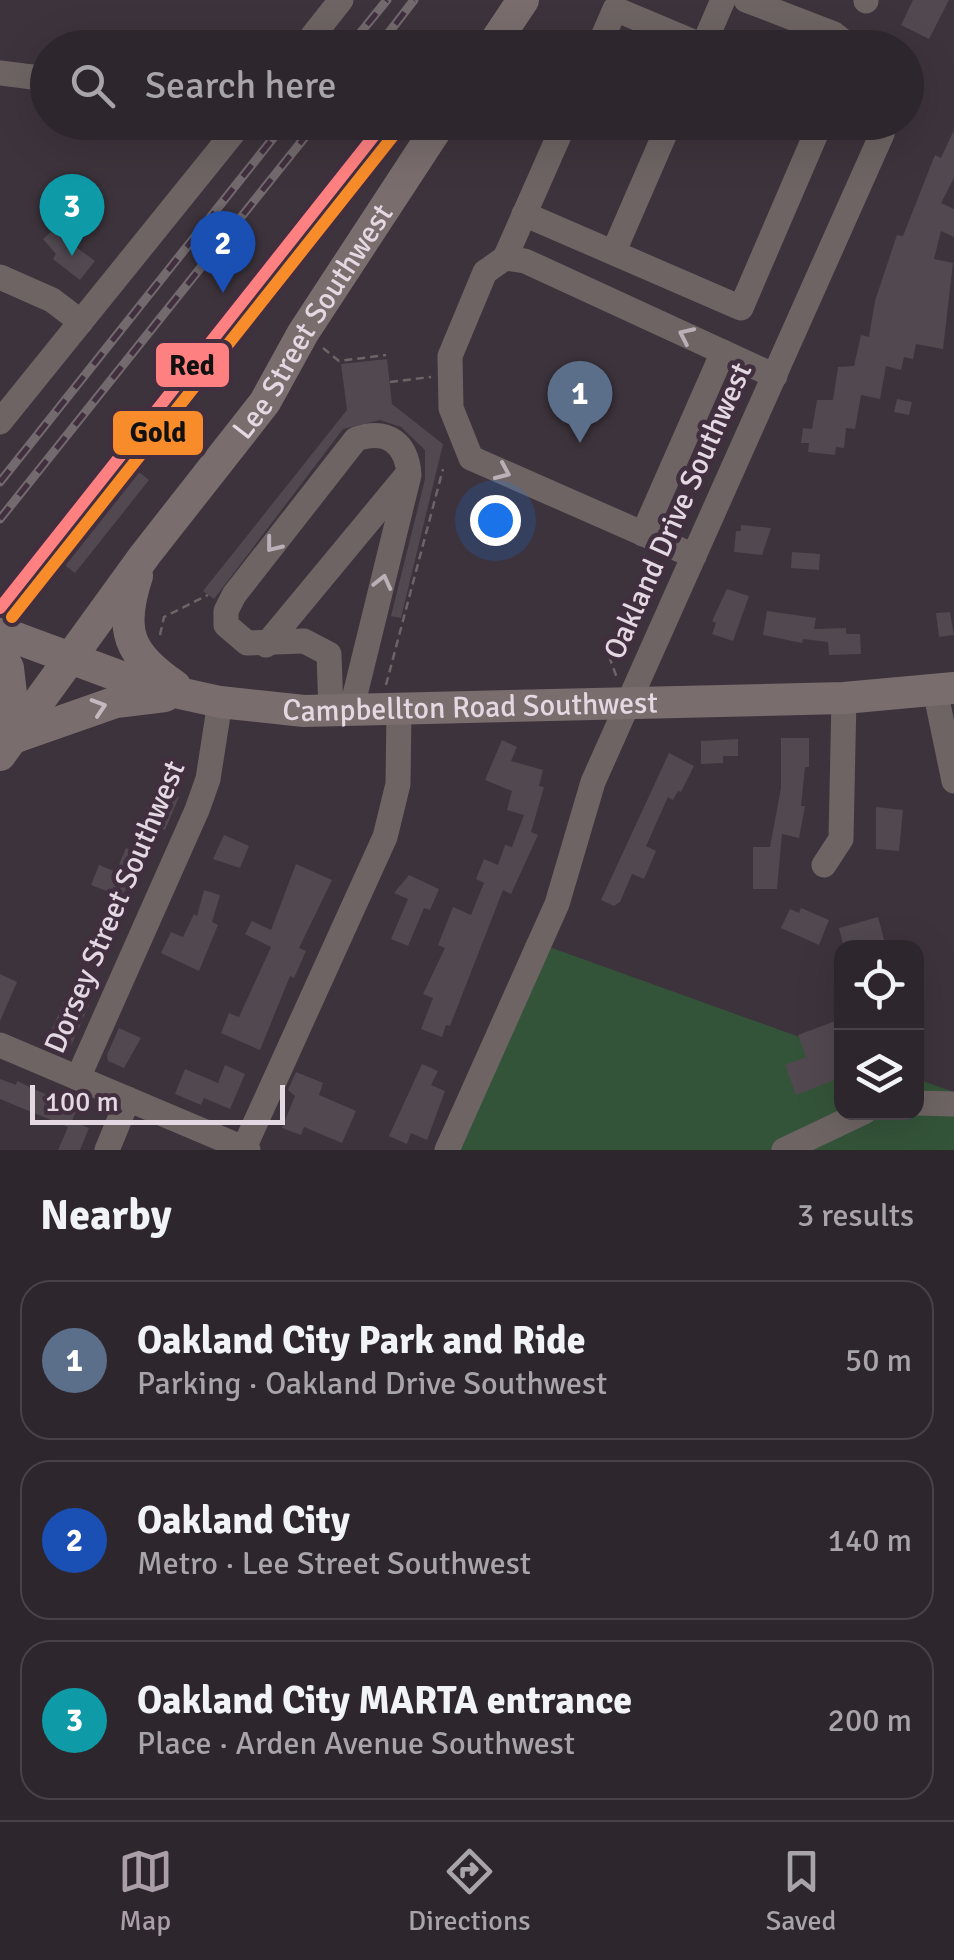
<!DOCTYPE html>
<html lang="en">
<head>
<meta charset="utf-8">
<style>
	body { margin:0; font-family:Signika,sans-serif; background:#362e35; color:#f1f3f6 }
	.controls { position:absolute; right:30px; bottom:30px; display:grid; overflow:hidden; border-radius:20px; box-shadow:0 10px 40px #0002 }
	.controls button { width:90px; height:90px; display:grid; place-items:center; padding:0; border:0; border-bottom:2px solid #494349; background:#2e262d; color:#f1f3f6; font:50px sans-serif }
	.scale { position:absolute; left:30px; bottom:25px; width:255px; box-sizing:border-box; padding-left:10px; border:5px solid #e4d9e3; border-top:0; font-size:28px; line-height:35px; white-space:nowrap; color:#e4d9e3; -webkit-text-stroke:8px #412f3f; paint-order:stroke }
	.you { position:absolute; left:495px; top:520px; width:35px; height:35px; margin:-25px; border:8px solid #fff; border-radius:50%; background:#1a73e8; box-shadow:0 0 0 15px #1a73e833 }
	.badge { display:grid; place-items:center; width:65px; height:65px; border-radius:50%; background:#aa9fa9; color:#fff; font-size:32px; font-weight:700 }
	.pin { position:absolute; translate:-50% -82px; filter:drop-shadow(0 2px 5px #0008) }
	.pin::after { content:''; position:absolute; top:52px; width:35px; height:30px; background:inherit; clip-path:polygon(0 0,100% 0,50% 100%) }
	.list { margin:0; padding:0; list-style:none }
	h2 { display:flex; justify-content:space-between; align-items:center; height:130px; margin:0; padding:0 40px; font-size:42px }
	h2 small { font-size:32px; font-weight:400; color:#a7a5aa }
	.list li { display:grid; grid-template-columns:65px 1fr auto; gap:30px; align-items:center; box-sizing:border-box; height:160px; margin:0 20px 20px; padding:0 20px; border:2px solid #494349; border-radius:30px }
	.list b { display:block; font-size:38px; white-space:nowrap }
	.list p { margin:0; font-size:32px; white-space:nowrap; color:#a7a5aa }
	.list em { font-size:32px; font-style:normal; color:#a7a5aa }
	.icon { flex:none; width:55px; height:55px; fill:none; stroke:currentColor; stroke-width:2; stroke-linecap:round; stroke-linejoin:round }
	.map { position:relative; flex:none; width:954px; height:1150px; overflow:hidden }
	.search { position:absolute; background:#2e262d; box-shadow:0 10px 40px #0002; left:30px; right:30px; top:30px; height:110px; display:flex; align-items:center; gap:25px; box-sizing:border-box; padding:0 35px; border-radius:55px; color:#a7a5aa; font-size:38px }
	.sheet { height:670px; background:#2e262d }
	nav { display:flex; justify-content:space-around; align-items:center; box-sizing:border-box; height:140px; border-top:2px solid #494349; background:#2e262d; font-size:28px; color:#a7a5aa }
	nav a { display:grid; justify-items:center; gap:5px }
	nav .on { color:#aa9fa9 }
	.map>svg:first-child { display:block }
	.green { fill:#345439 }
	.building { fill:#514850 }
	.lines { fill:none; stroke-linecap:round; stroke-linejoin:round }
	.path { stroke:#6d6466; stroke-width:2.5; stroke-dasharray:8 5; stroke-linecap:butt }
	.minor { stroke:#6e6464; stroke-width:25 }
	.major { stroke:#796d6d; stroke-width:32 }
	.rail-casing { stroke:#726a6d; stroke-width:9 }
	.rail { stroke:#412f3f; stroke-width:5; stroke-dasharray:15; stroke-linecap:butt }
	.metro-1-casing { stroke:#412f3f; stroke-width:20 }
	.metro-2-casing { stroke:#412f3f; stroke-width:20 }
	.metro-1 { stroke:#ff8080; stroke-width:12 }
	.metro-2 { stroke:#f98c2a; stroke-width:12 }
	.oneway { stroke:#bbb0b7 }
	.oneway2 { stroke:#c4b9c0 }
	.labels { text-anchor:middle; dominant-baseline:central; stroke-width:9; stroke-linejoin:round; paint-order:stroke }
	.street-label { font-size:30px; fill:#e4d9e3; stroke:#412f3f }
	.line-badge { stroke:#412f3f; stroke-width:4 }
	.pale-badge-label { font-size:28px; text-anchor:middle; font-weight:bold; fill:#111 }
</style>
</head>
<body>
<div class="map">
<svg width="954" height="1150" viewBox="0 0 954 1150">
	<rect width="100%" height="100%" fill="#3d333c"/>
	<polygon class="green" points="527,939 841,1052 842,1112 916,1112 917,1079 954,1092 954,1150 445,1150"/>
	<g class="building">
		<polygon points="913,0 949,0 929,39 901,25"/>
		<polygon points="954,130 954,178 941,203 954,209 954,237 941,231 934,259 953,263 943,349 916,344 913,359 904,357 901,370 886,366 880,399 861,395 855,429 846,428 844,448 836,447 835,455 808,452 809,443 801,443 803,428 812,429 817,400 833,400 838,367 854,366 861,335 869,337 875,301 897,235 903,236 935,155 941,158"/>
		<polygon points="53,230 95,261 80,280 53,259 56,254 43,239"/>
		<polygon points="387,359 392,404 443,444 401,618 391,616 425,479 425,450 401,427 380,420 343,429 214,599 203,591 347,410 341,364"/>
		<polygon points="897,399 912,402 909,415 894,412"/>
		<polygon points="123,460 149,480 75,573 49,553"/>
		<polygon points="741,525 771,528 762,555 734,552 736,531 741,531"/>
		<polygon points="792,552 820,554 819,570 791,568"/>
		<polygon points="727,589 749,596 733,641 712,634 716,623 712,621"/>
		<polygon points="767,611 816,618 814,629 846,628 846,634 860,634 861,654 829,655 828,642 803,639 802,643 763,635"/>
		<polygon points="950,612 954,635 939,637 936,613"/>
		<polygon points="781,738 809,738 809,767 805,767 801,806 805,806 799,838 782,834 777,889 753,889 753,847 770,847 781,788"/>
		<polygon points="738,739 738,756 723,756 723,763 701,764 701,741"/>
		<polygon points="502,740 517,747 511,761 543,770 539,786 544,787 531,832 538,835 511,894 503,890 450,1026 446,1025 442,1037 421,1029 433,998 423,994 445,948 438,945 453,907 471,915 484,883 476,879 484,859 498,865 505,845 512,847 524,815 507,810 512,791 485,780"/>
		<polygon points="669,753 694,766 681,792 678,791 673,800 668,797 646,846 656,851 644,879 632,874 620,902 614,906 601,900"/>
		<polygon points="156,787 179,797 165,830 142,820"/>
		<polygon points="876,807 903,810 899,851 876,849"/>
		<polygon points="224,835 249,846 240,868 213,859"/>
		<polygon points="126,848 142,854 130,892 125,890 122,897 91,885 99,865 116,872"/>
		<polygon points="296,864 332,880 299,948 306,951 294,978 290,976 260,1050 221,1033 229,1013 239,1017 271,947 245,934 252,921 271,930"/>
		<polygon points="409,875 439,889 430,910 424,908 408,946 391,939 408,899 394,893"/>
		<polygon points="204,890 220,895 212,922 218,925 199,971 161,953 171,932 183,937 194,914 197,916"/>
		<polygon points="801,908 829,920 819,945 781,928 790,909 799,913"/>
		<polygon points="878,917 885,943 844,948 839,928"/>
		<polygon points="0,974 17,982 0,1021"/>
		<polygon points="67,995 89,1005 71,1046 57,1039 60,1033 52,1029"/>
		<polygon points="835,1021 842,1038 842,1077 796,1095 785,1065 806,1057 798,1035"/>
		<polygon points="119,1028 141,1038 124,1068 108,1061 107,1055"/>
		<polygon points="422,1064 438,1071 431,1085 445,1091 427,1140 411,1133 407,1144 389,1136"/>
		<polygon points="225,1065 245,1074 230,1109 204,1098 201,1105 175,1094 185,1069 218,1083"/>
		<polygon points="296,1072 323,1083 319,1095 356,1111 342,1143 304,1127 301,1135 282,1128 295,1096 288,1090"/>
		<polygon points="0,1079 16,1085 17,1081 77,1109 72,1121 89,1128 80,1150 58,1150 68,1127 0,1099"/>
	</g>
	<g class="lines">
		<g class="path">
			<polyline points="323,348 339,361 386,355"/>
			<polyline points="390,382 431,377"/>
			<polyline points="160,635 164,617 208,595"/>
			<polyline points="609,656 617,678"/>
			<polyline points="386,685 443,469"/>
		</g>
		<g class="minor">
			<polyline points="746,0 834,34 852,48"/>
			<polyline points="866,1 866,0"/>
			<polyline points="303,48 341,0"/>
			<polyline points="598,48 615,9 703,46 723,0"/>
			<polyline points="0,73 48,79"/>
			<polyline points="524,214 741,308 821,122"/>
			<polyline points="614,251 670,122"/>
			<polyline points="505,258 565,122"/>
			<polyline points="0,277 52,300 81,322"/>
			<polyline points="0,422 242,122"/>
			<polyline points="643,534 723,352"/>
			<polyline points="694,556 471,458 451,408 450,356 485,272 505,258 525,261 775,376"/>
			<polyline points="266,645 406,476"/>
			<polyline points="935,690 954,781"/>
			<path d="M331 711 329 654 304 641 247 643 226 625V611L234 595 356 439C388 428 407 444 409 475L351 711"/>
			<polyline points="824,865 841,839 844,698"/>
			<polyline points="0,1045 248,1150"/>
			<polyline points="78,1078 197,810 208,779 220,702"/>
			<polyline points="916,1103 954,1104"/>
			<polyline points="244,1148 385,837 398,784 399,710"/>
			<polyline points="107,1150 128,1099"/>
			<polyline points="447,1150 557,904 593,782 882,134 884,122"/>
			<polyline points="784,1150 864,1112"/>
		</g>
		<g class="major">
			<polyline points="491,48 523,0"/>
			<path d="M137 576C119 631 128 654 175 686"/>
			<path id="s1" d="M0 632 143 685 220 702 304 711 844 698 954 688"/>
			<polyline points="0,651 8,668 16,737"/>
			<polyline points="16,737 116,702 165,696"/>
			<path id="s2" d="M0 755 145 555 265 402 303 333 441 122"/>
		</g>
		<defs>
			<g id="rail">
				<polyline points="348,48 387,0"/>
				<polyline points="377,48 414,0"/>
				<polyline points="0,482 286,122"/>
				<polyline points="0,519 317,122"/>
			</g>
		</defs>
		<use href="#rail" class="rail-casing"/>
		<use href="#rail" class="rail"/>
		<defs>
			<polyline id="metro-1" points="0,608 385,122"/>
			<polyline id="metro-2" points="12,617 397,131"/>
		</defs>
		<use href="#metro-1" class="metro-1-casing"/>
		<use href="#metro-2" class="metro-2-casing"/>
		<use href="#metro-1" class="metro-1"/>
		<use href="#metro-2" class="metro-2"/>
	</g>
	<defs><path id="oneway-chevron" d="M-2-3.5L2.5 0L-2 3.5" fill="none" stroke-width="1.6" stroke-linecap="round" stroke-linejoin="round" transform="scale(2.5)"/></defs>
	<g class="oneway">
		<use href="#oneway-chevron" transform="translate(686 335) rotate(-155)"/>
		<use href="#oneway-chevron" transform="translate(503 472) rotate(24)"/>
		<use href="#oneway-chevron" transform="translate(273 545) rotate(128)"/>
		<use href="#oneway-chevron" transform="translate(383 582) rotate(-76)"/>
	</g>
	<use class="oneway2" href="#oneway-chevron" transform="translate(99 707) rotate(-18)"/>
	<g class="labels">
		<g class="street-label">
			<text stroke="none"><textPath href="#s2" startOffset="535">Lee Street Southwest</textPath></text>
			<text transform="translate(678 511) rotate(-66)">Oakland Drive Southwest</text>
			<text stroke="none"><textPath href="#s1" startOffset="482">Campbellton Road Southwest</textPath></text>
			<text transform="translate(115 907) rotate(-67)">Dorsey Street Southwest</text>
		</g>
	</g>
	<g class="line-badge">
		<rect x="154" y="341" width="77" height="48" rx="10" fill="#ff8080"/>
		<rect x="111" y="409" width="94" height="48" rx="10" fill="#f98c2a"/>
	</g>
	<g class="pale-badge-label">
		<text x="192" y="375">Red</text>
		<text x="158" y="442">Gold</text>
	</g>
</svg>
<div class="controls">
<button><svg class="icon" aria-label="locate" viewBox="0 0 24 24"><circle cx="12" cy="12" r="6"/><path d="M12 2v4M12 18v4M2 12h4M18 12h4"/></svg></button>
<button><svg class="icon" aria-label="layers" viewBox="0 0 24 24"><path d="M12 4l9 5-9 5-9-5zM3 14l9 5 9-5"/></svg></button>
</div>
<div class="scale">100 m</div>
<div class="you"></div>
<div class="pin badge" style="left:580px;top:443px;background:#5c6f8a">1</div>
<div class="pin badge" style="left:223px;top:293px;background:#1a4fb4">2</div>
<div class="pin badge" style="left:72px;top:256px;background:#0f9aa8">3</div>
<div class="search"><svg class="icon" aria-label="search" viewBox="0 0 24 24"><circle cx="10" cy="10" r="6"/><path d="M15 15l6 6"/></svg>Search here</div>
</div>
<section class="sheet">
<h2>Nearby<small>3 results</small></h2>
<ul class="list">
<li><span class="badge" style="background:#5c6f8a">1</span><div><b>Oakland City Park and Ride</b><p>Parking · Oakland Drive Southwest</p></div><em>50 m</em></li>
<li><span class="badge" style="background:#1a4fb4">2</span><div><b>Oakland City</b><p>Metro · Lee Street Southwest</p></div><em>140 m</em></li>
<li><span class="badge" style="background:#0f9aa8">3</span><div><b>Oakland City MARTA entrance</b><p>Place · Arden Avenue Southwest</p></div><em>200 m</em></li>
</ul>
</section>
<nav>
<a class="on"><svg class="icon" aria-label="map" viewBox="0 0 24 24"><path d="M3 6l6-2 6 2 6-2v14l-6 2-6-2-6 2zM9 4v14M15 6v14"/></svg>Map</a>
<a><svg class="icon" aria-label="directions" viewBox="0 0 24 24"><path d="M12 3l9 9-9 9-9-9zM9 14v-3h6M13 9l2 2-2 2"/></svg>Directions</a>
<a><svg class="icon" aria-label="saved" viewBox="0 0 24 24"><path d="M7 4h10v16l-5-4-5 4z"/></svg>Saved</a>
</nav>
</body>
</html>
